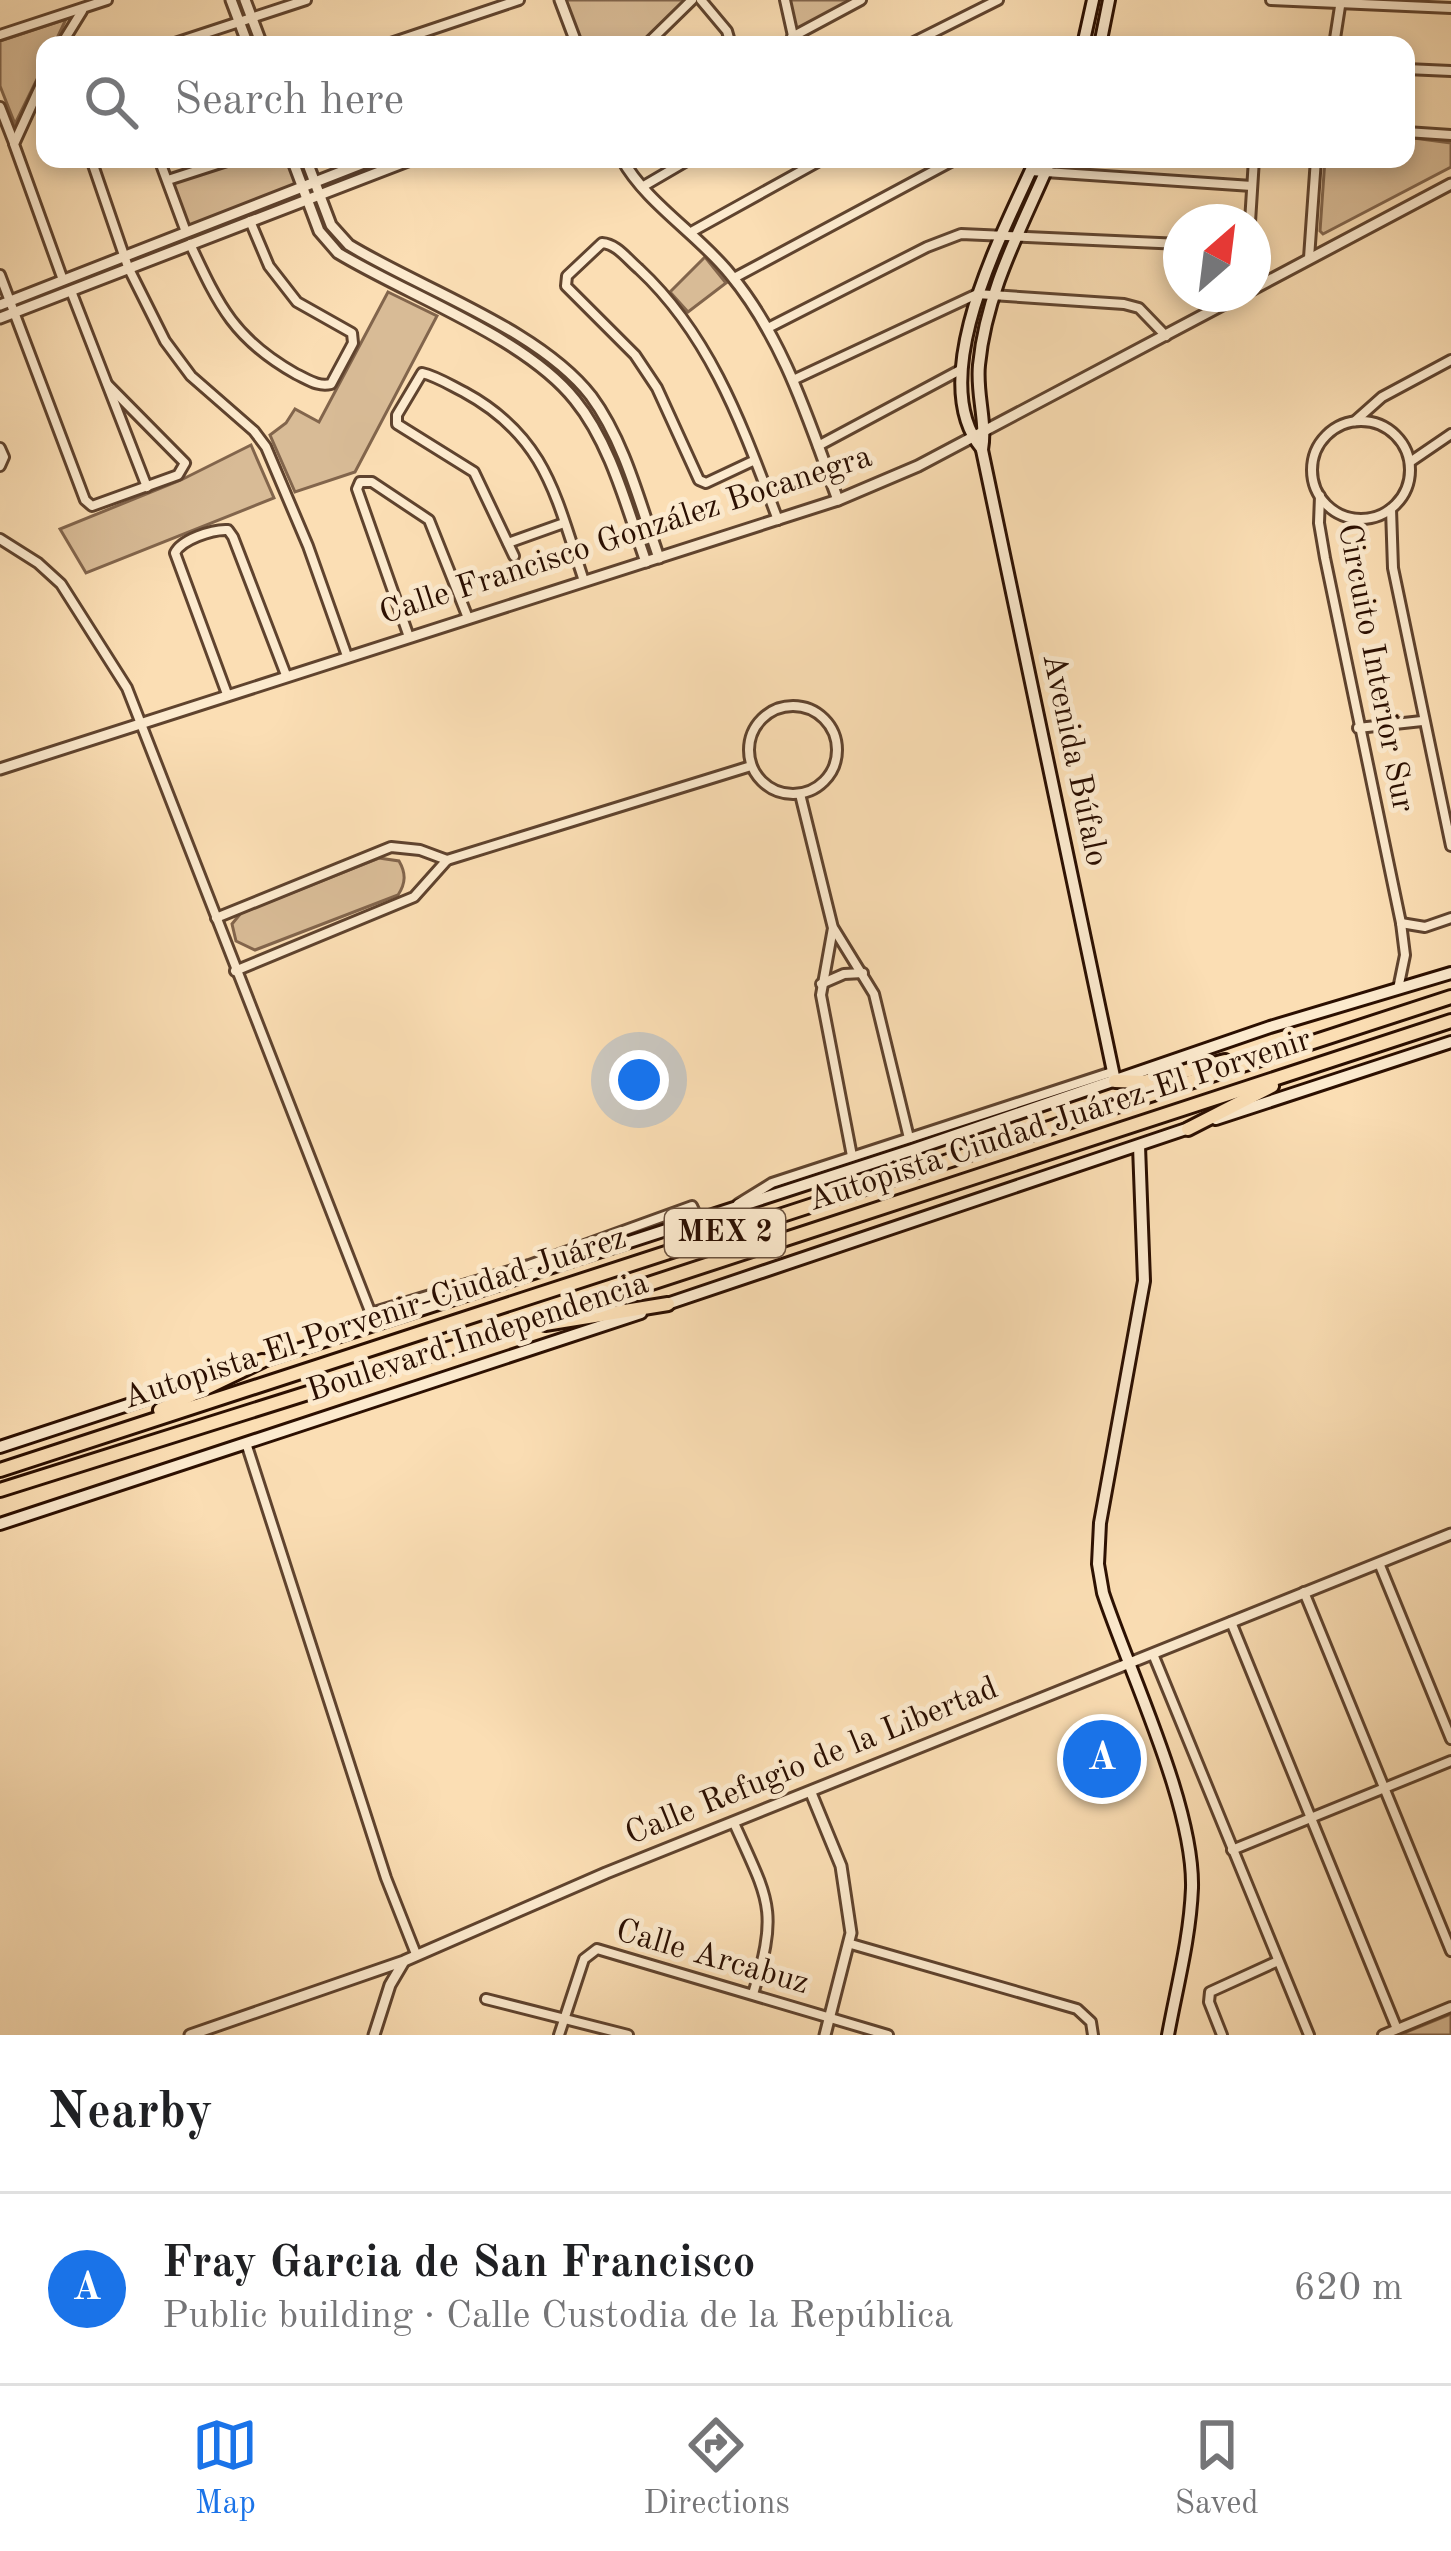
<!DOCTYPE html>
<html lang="en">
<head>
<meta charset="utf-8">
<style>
	body { margin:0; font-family:"Old Standard TT",serif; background:#f6f6f6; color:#202124 }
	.compass { position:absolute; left:1163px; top:204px; width:108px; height:108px; border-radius:50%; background:#fff; box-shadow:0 6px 18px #0003; rotate:28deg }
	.you { position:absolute; left:639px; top:1080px; width:42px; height:42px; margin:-30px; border:9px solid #fff; border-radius:50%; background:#1a73e8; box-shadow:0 0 0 18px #1a73e833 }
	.badge { display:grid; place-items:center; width:78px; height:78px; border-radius:50%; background:#1a73e8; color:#fff; font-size:39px; font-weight:700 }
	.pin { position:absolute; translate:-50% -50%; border:6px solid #fff; box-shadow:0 3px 12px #0006 }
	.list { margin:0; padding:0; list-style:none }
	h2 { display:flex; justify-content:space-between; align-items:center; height:156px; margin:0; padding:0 48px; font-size:51px }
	h2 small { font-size:39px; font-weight:400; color:#757577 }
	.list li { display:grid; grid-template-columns:78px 1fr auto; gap:36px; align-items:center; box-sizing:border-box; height:192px; padding:0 48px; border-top:3px solid #e0e0e0 }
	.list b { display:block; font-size:45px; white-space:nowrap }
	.list p { margin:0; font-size:39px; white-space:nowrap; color:#757577 }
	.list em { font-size:39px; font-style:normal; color:#757577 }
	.icon { flex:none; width:66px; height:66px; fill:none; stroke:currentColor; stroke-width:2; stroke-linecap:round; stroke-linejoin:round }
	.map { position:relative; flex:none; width:1451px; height:2035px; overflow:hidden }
	.search { position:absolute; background:#fff; box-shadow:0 6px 18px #0003; left:36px; right:36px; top:36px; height:132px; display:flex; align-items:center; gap:30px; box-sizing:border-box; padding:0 42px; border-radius:24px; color:#757577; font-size:45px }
	.sheet { height:348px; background:#fff }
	nav { display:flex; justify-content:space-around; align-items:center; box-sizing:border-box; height:168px; border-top:3px solid #e0e0e0; background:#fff; font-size:33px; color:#757577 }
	nav a { display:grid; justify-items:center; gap:6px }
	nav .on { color:#1a73e8 }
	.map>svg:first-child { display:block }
	.green { fill:#d8bb96; stroke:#82654c; stroke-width:3 }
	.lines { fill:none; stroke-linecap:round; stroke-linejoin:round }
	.minor-casing { stroke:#5f432e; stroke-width:14 }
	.tertiary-casing { stroke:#5f432e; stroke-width:15 }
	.secondary-casing { stroke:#2b0f01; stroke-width:16 }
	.trunk-casing { stroke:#2b0f01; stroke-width:18 }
	.minor { stroke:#fceace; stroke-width:8 }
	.tertiary { stroke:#fceace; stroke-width:9 }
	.secondary { stroke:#fceace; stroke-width:10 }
	.trunk { stroke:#fbdeb4; stroke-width:12 }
	.labels { text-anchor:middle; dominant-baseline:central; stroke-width:10; stroke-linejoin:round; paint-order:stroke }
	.shield { fill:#fceace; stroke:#6a513e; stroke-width:3 }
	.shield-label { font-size:30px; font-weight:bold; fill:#2b0f01 }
	.street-label { font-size:33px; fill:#2b0f01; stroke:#fceace }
</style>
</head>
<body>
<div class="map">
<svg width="1451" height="2035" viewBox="0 0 1451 2035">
	<rect width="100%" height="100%" fill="#fbdeb4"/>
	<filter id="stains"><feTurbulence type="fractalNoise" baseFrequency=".00167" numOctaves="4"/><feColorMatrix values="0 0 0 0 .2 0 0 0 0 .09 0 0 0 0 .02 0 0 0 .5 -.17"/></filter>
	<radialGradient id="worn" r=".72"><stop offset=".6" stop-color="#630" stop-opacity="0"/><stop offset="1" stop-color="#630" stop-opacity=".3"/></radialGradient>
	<g class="green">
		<polygon points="560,0 692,0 646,45 577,45"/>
		<polygon points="785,0 861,0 792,37"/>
		<polygon points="66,19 54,45 45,45 45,63 15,124 0,86 0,41"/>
		<polygon points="1406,137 1451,143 1451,167 1323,234 1320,231 1325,159 1406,159"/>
		<polygon points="233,159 292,159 301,186 186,232 168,180"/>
		<polygon points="705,257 726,283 688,312 670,292"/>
		<polygon points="388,292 437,316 355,472 295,492 270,435 286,423 295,409 319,422"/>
		<polygon points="251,445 274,498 86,573 60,529 181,480"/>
		<path d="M379 858 399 861C406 873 406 883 398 895L255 950 236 941 232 924 241 913Z"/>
		<polygon points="1451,2014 1451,2035 1399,2035"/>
	</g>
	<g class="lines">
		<defs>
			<g id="minor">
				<polyline points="701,0 727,31 731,45"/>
				<polyline points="785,0 795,45"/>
				<polyline points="1271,0 1451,8"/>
				<polyline points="0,35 107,0"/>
				<polyline points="792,37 861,0"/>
				<polyline points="61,45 82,11"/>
				<polyline points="169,45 306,0"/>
				<polyline points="385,45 519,0"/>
				<polyline points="646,45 692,0"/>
				<polyline points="908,45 998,0"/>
				<polyline points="1334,45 1341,0"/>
				<polyline points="1406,69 1451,71"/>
				<polyline points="45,76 14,144 63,280"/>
				<polyline points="0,107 14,143"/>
				<polyline points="1406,132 1451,135"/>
				<polyline points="91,159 128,267 165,341 191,376 254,431 266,447 308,546 347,656"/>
				<polyline points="159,159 186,232"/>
				<polyline points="1031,171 1252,186"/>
				<polyline points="168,180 233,159"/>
				<polyline points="642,187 690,159"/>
				<polyline points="1250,222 1254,159"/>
				<polyline points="693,231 823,159"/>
				<path d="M190 244C219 306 234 339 296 374 309 380 318 387 331 384L353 343 352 333 297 302 269 266 250 221"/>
				<polyline points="1309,258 1316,159"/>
				<polyline points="0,275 85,500 92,506 178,475 185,463 108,385"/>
				<polyline points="734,278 956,159"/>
				<polyline points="71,291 147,487"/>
				<polyline points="768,328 927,247 961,234 1181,244"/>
				<polyline points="793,380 977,294 1124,304 1139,308 1166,336"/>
				<polyline points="1355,421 1382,397 1451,360"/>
				<circle cx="1361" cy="470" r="49"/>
				<polyline points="818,446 962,369"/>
				<polyline points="0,448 4,457 0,466"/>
				<path d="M755 460 706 483 699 480 657 388 635 355 566 286 567 276 602 243C617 244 627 259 639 269 712 337 743 428 778 520"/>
				<polyline points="1410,462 1451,434"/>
				<polyline points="1320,496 1319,523 1325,558 1401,923 1405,955 1398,989"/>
				<polyline points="1391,509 1393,568 1451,846"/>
				<polyline points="0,539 38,563 61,584 127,688 375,1324"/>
				<polyline points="508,543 564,523"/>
				<path d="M514 556 474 472 397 424V415L422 373C436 376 450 385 464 392 547 437 556 498 584 581"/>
				<polyline points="409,637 357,489 360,482 372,482 429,520 468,618"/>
				<path d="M227 694 175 553C181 540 212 529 228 530L233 537 286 675"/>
				<circle cx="793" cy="750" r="44"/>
				<polyline points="1358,728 1422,721"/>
				<polyline points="800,794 833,928 821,995 852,1156"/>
				<polyline points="216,918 391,847 420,850 447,860"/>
				<polyline points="1401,923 1425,927 1451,918"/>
				<polyline points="834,929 874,994 909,1138"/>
				<polyline points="235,971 414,897 447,860 751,766"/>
				<polyline points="821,984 844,974 863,973"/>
				<polyline points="738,1204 772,1183 1112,1072"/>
				<polyline points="371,1313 529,1265 692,1206 698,1219"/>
				<polyline points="246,1443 386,1878 416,1954"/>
				<polyline points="1379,1563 1451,1739"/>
				<polyline points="1304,1592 1451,1951"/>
				<polyline points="1231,1622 1397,2029"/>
				<polyline points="1153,1654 1309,2035"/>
				<path d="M734 1823C769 1901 779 1909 753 1994"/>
				<polyline points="1232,1850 1451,1761"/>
				<polyline points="851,1944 1077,2009 1091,2022 1093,2035"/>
				<polyline points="486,1999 628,2035"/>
				<polyline points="559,2035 584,1959 597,1949 888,2035"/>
				<polyline points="1222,2035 1209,2002 1210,1992 1278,1961"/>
				<polyline points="1383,2035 1451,2007"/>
			</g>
			<g id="tertiary">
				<polyline points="231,0 248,45"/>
				<polyline points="245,0 262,45"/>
				<polyline points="560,0 577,45"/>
				<path d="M292 159 319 231 338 253C409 296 525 337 575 400 611 444 627 509 646 562"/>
				<path d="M306 159 331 225 349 245C421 289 539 329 591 396 625 442 640 504 659 558"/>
				<path d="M622 159C646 203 698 234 730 274 784 339 809 422 838 500"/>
				<polyline points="1253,289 1451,184"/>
				<polyline points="0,305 374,159"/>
				<polyline points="0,318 413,159"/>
				<polyline points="0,769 838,500 918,466 1243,294"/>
				<polyline points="811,1793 841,1866 851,1933 825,2035"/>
				<polyline points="190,2035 404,1961 606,1873 1451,1534"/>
				<polyline points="374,2035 390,1985 403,1963"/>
			</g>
			<g id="secondary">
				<polyline points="1083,45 1093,0"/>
				<polyline points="1100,45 1109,0"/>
				<path d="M1051 159C1022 227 986 291 979 365 976 394 987 421 982 450L1115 1081"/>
				<path d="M982 449C923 378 1005 229 1036 159"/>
				<polyline points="1216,1119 1451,1042"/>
				<path d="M1139 1146 1144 1281 1100 1523 1098 1564 1103 1593C1130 1674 1194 1806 1192 1888 1190 1938 1177 1986 1168 2035"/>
				<polyline points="664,1305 1192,1127"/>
				<polyline points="254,1364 912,1150 1270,1027 1451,973"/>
				<polyline points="0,1447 231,1371"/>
				<polyline points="0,1524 641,1313"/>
			</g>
			<g id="trunk">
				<polyline points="1115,1081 1143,1082 1225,1061"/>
				<polyline points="1188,1129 1272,1086"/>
				<polyline points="545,1324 668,1304"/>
				<polyline points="160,1410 262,1361"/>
				<polyline points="0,1470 1451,997"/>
				<polyline points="0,1490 508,1330 1451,1021"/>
			</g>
		</defs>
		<use href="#minor" class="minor-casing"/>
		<use href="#tertiary" class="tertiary-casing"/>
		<use href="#secondary" class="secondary-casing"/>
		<use href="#trunk" class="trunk-casing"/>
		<use href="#minor" class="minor"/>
		<use href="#tertiary" class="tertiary"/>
		<use href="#secondary" class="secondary"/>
		<use href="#trunk" class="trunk"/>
	</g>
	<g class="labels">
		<rect class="shield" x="665" y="1209" width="120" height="48" rx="9"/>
		<g class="shield-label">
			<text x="725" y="1233">MEX 2</text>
		</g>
		<g class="street-label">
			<text transform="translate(626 536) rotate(-18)">Calle Francisco González Bocanegra</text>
			<text transform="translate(1375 668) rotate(79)">Circuito Interior Sur</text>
			<text transform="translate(1074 760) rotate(78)">Avenida Búfalo</text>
			<text transform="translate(1060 1121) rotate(-18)">Autopista Ciudad Juárez-El Porvenir</text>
			<text transform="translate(375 1319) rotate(-18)">Autopista El Porvenir-Ciudad Juárez</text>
			<text transform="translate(478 1338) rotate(-18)">Boulevard Independencia</text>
			<text transform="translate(812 1762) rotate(-22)">Calle Refugio de la Libertad</text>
			<text transform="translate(712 1958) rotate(16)">Calle Arcabuz</text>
		</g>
	</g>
	<rect width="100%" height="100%" filter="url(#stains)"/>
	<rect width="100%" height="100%" fill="url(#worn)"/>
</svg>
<svg class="compass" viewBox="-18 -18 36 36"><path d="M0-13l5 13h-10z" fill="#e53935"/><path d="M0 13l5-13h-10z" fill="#757577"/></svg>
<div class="you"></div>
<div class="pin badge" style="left:1102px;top:1759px">A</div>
<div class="search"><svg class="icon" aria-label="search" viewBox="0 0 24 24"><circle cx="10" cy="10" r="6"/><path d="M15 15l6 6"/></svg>Search here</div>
</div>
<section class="sheet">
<h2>Nearby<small></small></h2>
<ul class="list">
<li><span class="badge">A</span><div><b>Fray Garcia de San Francisco</b><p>Public building · Calle Custodia de la República</p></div><em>620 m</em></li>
</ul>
</section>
<nav>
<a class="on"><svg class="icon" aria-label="map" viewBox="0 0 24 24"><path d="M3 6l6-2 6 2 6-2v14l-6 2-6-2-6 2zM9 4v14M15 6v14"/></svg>Map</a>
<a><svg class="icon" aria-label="directions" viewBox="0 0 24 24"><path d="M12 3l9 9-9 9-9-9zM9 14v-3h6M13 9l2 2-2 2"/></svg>Directions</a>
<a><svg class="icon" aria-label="saved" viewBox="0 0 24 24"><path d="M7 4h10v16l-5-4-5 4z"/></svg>Saved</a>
</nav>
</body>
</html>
